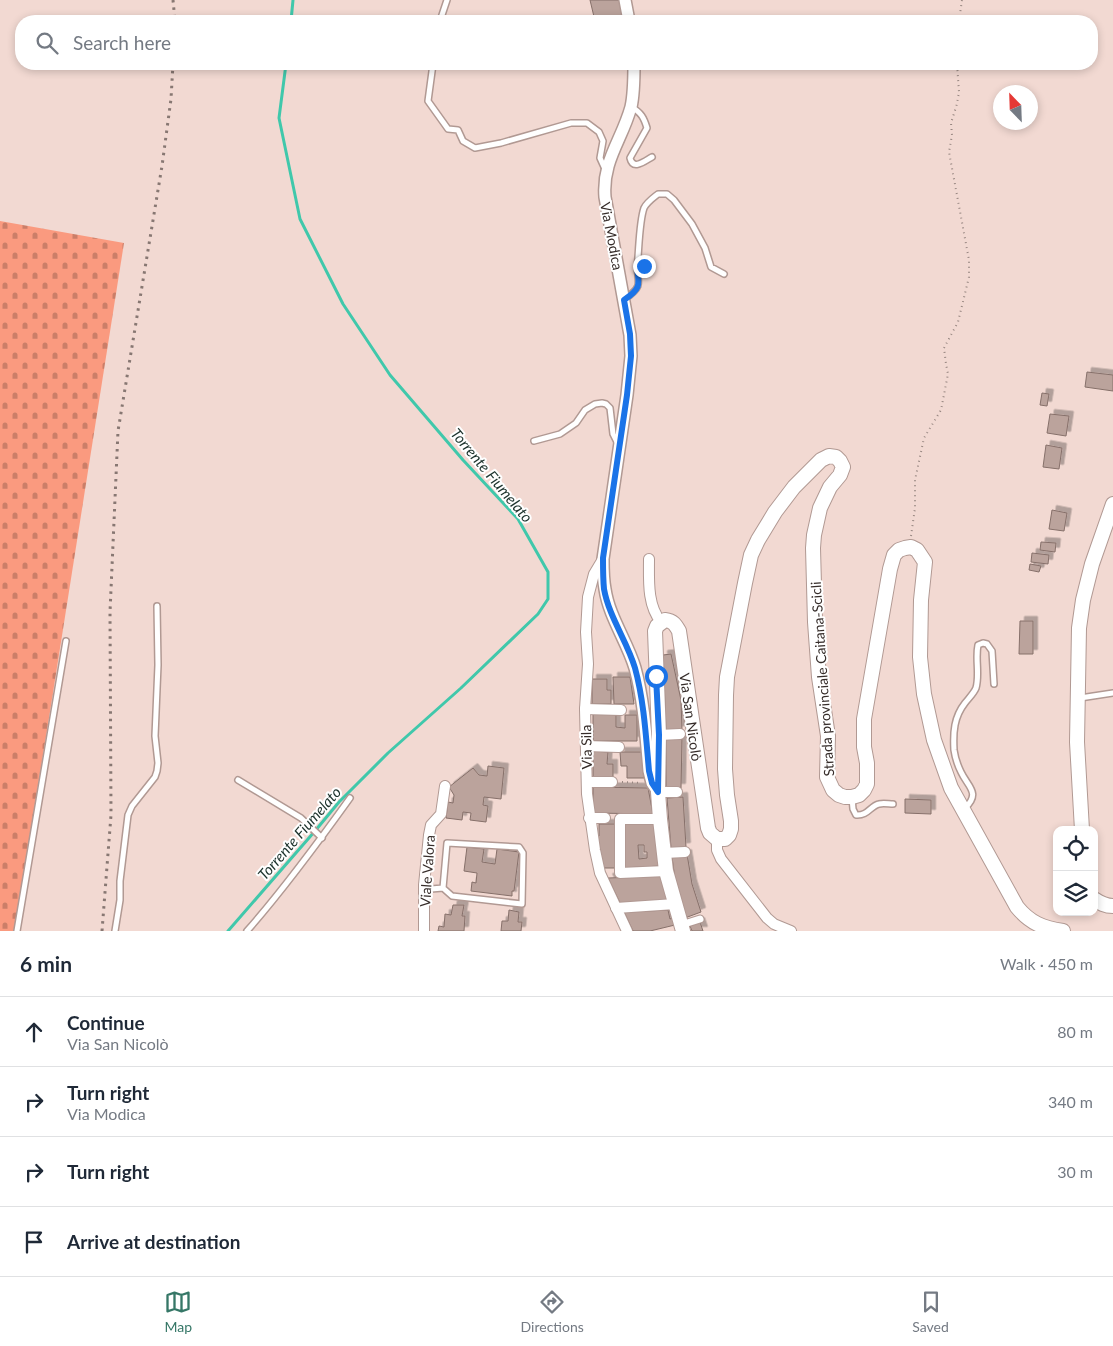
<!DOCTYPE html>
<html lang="en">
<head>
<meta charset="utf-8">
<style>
	body { margin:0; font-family:Lato,sans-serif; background:#f2f2f3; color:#1f2937 }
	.controls { position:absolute; right:15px; bottom:15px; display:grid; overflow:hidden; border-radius:10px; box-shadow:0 2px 8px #0003 }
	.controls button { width:45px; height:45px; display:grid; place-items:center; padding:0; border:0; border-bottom:1px solid #e0e1e3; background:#fff; color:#1f2937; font:25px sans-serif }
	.compass { position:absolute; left:993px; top:85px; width:45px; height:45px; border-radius:50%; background:#fff; box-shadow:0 2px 8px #0003; rotate:337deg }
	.stop { position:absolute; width:15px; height:15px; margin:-11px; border:4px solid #1a73e8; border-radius:50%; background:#fff }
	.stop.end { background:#1a73e8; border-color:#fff; box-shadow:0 1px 5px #0008 }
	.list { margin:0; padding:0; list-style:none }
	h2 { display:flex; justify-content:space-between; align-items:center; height:65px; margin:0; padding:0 20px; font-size:21px }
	h2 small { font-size:16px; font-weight:400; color:#747a83 }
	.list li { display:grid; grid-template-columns:32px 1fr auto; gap:15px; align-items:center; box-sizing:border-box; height:70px; padding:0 20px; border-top:1px solid #e0e1e3 }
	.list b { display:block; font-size:19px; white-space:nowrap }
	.list p { margin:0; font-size:16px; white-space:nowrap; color:#747a83 }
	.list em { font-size:16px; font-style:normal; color:#747a83 }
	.icon { flex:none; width:28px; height:28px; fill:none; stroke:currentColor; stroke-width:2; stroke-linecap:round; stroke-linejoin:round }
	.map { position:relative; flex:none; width:1113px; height:931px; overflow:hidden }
	.search { position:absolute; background:#fff; box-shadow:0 2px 8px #0003; left:15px; right:15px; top:15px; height:55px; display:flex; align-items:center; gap:12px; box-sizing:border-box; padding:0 18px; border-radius:20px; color:#747a83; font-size:19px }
	.sheet { height:345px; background:#fff }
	nav { display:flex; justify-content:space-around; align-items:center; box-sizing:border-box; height:70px; border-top:1px solid #e0e1e3; background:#fff; font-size:14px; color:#747a83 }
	nav a { display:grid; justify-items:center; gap:2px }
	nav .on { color:#367767 }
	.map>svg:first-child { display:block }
	.cemetery { fill:url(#cemetery-stones) }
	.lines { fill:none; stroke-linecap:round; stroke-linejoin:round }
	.stream { stroke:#40c8ab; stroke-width:3 }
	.building { fill:#bba39c; stroke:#86706a; fill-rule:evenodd; filter:url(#shadow) }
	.service-casing { stroke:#b19993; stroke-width:8 }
	.pedestrian-casing { stroke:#b19993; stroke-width:9 }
	.minor-casing { stroke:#b19993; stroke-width:12 }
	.tertiary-casing { stroke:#b19993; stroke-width:14 }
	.secondary-casing { stroke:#b19993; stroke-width:16 }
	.path { stroke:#978681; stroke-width:2; stroke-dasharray:1 4; stroke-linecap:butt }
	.service { stroke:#fff; stroke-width:5 }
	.pedestrian { stroke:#fff; stroke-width:7 }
	.minor { stroke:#fff; stroke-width:10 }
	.tertiary { stroke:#fff; stroke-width:11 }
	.secondary { stroke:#fff; stroke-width:14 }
	.rail { stroke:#877772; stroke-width:3; stroke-dasharray:2.5 5; stroke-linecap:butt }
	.route { stroke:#1a73e8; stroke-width:6 }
	.labels { text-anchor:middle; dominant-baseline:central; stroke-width:4; stroke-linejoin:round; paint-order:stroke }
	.street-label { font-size:14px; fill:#362d2a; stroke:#fff }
	.water-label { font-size:15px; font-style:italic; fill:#1c322c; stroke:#fff }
</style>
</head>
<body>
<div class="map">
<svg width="1113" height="931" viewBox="0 0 1113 931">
	<defs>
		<pattern id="cemetery-stones" width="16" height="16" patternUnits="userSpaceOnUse" patternTransform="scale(1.25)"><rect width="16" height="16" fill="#fa9a7f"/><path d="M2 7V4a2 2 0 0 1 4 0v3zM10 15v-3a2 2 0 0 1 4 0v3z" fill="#cb7e68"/></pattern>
		<filter id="shadow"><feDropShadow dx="4.5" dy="-4.5" stdDeviation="0" flood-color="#0004"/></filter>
	</defs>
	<rect width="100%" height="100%" fill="#f2d9d2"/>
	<polygon class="cemetery" points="0,221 124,243 46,737 14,931 0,931"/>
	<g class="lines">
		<g class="stream">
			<polyline points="291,21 293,0"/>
			<polyline points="228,931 315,831 339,802 388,753 461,688 538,614 548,599 548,572 518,519 463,460 390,375 343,304 300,219 279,118 286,64"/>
		</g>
	</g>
	<g class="building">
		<polygon points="590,0 620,0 624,21 595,21"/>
		<polygon points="1087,372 1113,375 1113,391 1085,387"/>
		<polygon points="1042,393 1049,394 1047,406 1040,405"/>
		<polygon points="1050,414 1069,416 1066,436 1047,433"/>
		<polygon points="1046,445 1062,448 1059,469 1043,467"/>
		<polygon points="1052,510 1067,513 1064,531 1049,529"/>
		<polygon points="1041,542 1056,543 1055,552 1040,550"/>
		<polygon points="1032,553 1049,555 1048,564 1031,562"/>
		<polygon points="1030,564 1041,566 1039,572 1029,570"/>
		<polygon points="1020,621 1033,621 1033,654 1019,654"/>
		<polygon points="671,654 681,700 682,730 666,731 663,655"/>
		<polygon points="613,677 630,677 634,704 614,704"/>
		<polygon points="592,679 607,679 607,690 611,690 611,704 592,704"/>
		<polygon points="593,713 616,713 616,727 625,728 625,715 637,715 637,741 593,741"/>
		<polygon points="666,739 682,739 681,788 666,788"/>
		<polygon points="593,751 608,752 607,764 613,764 613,778 593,777"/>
		<polygon points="620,752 642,752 644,778 627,778 627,766 621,766"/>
		<polygon points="488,766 504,768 501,799 484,797 483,805 488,806 486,822 470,820 471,813 463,812 462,820 446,818 448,802 453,803 454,795 449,787 473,768 479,775 487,776"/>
		<polygon points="593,787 648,788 653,814 593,813"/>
		<polygon points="683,797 686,847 671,848 667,798"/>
		<polygon points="905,799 931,800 931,814 905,813"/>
		<path d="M624 823 655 824 661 866 623 868ZM638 845H644V852H647V858L639 859Z"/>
		<polygon points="599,824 616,824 616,868 603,868 597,836 599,836"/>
		<polygon points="467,847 484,849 482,862 495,864 497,849 519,852 514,891 512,891 512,896 471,891 472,882 476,883 477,873 464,871"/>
		<polygon points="687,854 692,884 701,912 685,918 676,887 672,857"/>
		<polygon points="662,876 667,900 620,903 608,878"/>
		<polygon points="453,905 464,905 462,916 465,916 464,931 438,931 439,926 444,927 445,914 451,915"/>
		<polygon points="509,910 519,912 518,922 522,922 521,931 501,931 502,921 508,921"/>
		<polygon points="668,910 670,919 673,918 675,925 650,931 633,931 624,912"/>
		<polygon points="700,922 703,931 692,931 690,926"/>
	</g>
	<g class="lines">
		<defs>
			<g id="service">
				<polyline points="440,21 447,0"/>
				<polyline points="433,64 428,101 448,129 458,130 463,141 475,148 501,143 571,123 587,123 599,132 603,141 600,158 605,169"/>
				<path d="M631 107C641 112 644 118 647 128L630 158C633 171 645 161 652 157"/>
				<path d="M637 268C639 252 639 222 644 208 647 202 653 198 658 194H667L674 200 692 224 705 248 711 267 724 274"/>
				<path d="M625 299C640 288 640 286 637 268L644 266"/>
				<polyline points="534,441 560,434 576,423 585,410 595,404 602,403 606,404 610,408 613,434 618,444"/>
				<polyline points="1080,698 1113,693"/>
				<polyline points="238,780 301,818 322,838"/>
				<path d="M852 798 853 809 856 815C868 816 870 806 879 804 883 803 889 804 893 804"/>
				<path d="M965 808C981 793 968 787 961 772 958 766 955 757 954 750 953 732 954 717 965 703 969 698 974 693 976 688 980 674 975 659 978 645L983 643 987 644 992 651 994 684"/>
				<polyline points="425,892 431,889 443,888 452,896 522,904 523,853 519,847 447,843 443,888"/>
				<polyline points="17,931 66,641"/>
				<polyline points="115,931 120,900 120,881 128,815 132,806 155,777 157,771 158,763 155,736 158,665 157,606"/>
				<path d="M247 931C284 889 317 844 350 798"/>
			</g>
			<polyline id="pedestrian" points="681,925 700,919"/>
			<g id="minor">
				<polyline points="603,559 594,574 588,597 586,632 588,664 585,709 587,794 595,850 600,873 627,931"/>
				<path d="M649 559C649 580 647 605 661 622"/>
				<polyline points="585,709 621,710"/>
				<polyline points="659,735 680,734"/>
				<polyline points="586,746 619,747"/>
				<polyline points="587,782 612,782"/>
				<polyline points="658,792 677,792"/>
				<polyline points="589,818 605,818"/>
				<polyline points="660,819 620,819 620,873 666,871"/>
				<polyline points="717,839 717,850 721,859 767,918 774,924 791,931"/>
				<polyline points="664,853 685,852"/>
				<polyline points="616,908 675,904"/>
				<polyline points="424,931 424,885 429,835 431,825 441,814 445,786"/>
			</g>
			<g id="tertiary">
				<polyline points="625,0 629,21"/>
				<path d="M634 64C634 78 634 94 631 107 622 140 602 161 605 197L630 335 631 356 627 395 603 559C603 569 603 579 605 589 609 617 627 641 635 668 644 701 646 737 649 771L652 783 658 792"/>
			</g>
			<g id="secondary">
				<polyline points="1082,830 1077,742 1079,628 1083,600 1092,564 1113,504"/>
				<path d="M1094 899C1100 903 1105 906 1113 906"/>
				<path d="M683 931 666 871 660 819 658 792 659 735 655 631 657 626 665 620C673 621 675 624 679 631L708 828 710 833 717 839H725L729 835 731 829V821L727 795 725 769 726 695 727 677 745 583 751 555 758 540 775 512 794 487 821 460 829 456 836 457 840 461 843 467 840 475 830 487 820 508 814 535 813 548 815 622 819 677 828 736 827 777 833 790 839 795 845 797H852L859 795 864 790 867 784V763L864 747V719L890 569 894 555 899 550 905 548 911 547 917 550 925 562 921 600 920 657 924 694 934 740 951 788 1017 907C1030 923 1043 928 1063 931"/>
			</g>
		</defs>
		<use href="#service" class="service-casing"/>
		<use href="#pedestrian" class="pedestrian-casing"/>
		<use href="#minor" class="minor-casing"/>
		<use href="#tertiary" class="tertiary-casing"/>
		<use href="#secondary" class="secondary-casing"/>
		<g class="path">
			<polyline points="959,21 962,0"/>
			<polyline points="911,536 915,508 915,480 924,438 941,410 948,374 946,364 944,348 958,322 969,277 969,260 949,152 952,135 951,123 957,104 959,92 957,64"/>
			<polyline points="622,782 642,783"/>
		</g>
		<use href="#service" class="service"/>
		<use href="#pedestrian" class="pedestrian"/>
		<use href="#minor" class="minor"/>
		<use href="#tertiary" class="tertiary"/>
		<use href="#secondary" class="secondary"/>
		<g class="rail">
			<polyline points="173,0 175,21"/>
			<polyline points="102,931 111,815 110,612 118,431 162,166 171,99 173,64"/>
		</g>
	</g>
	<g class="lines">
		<path class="route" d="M644 266 637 268C640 286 640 289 624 300L630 334 631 356 627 395 603 558C603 569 603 579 604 589 609 617 627 641 635 668 644 701 646 737 649 771L652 783 658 792 659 735 656 676"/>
	</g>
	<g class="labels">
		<g class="street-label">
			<text transform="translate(612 236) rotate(79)">Via Modica</text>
			<text transform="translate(822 679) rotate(-94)">Strada provinciale Caitana-Scicli</text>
			<text transform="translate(691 717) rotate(82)">Via San Nicolò</text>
			<text transform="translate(586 747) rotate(-91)">Via Sila</text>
			<text transform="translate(427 871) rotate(-86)">Viale Valora</text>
		</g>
		<g class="water-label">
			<text transform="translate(492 475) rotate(50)">Torrente Fiumelato</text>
			<text transform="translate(299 833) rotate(-49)">Torrente Fiumelato</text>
		</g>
	</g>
</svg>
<div class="controls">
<button><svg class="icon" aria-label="locate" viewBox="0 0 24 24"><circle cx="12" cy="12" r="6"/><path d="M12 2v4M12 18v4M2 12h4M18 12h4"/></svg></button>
<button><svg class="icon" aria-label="layers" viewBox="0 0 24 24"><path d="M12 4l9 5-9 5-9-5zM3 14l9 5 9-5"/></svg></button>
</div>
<svg class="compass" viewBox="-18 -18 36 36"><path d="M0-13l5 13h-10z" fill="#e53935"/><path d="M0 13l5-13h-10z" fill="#747a83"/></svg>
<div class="stop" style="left:656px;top:676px"></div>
<div class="stop end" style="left:644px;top:266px"></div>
<div class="search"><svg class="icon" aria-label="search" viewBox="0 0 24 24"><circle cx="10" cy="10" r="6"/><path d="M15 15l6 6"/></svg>Search here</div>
</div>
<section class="sheet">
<h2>6 min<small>Walk · 450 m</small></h2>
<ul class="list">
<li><svg class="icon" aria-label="ahead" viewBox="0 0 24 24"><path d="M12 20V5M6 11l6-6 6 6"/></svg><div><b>Continue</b><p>Via San Nicolò</p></div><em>80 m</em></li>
<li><svg class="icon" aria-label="right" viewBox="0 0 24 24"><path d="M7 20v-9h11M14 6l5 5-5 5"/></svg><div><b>Turn right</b><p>Via Modica</p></div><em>340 m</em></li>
<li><svg class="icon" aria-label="right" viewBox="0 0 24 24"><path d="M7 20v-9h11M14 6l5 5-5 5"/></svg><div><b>Turn right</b></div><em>30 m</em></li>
<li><svg class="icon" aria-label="arrive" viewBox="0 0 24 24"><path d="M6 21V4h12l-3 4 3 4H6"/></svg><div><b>Arrive at destination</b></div></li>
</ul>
</section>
<nav>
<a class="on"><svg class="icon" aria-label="map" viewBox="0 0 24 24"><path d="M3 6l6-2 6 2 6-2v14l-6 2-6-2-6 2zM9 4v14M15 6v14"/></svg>Map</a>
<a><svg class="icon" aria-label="directions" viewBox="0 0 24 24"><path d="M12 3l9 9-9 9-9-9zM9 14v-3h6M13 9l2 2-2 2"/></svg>Directions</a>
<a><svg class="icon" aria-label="saved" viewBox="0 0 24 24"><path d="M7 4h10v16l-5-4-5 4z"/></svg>Saved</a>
</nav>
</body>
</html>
